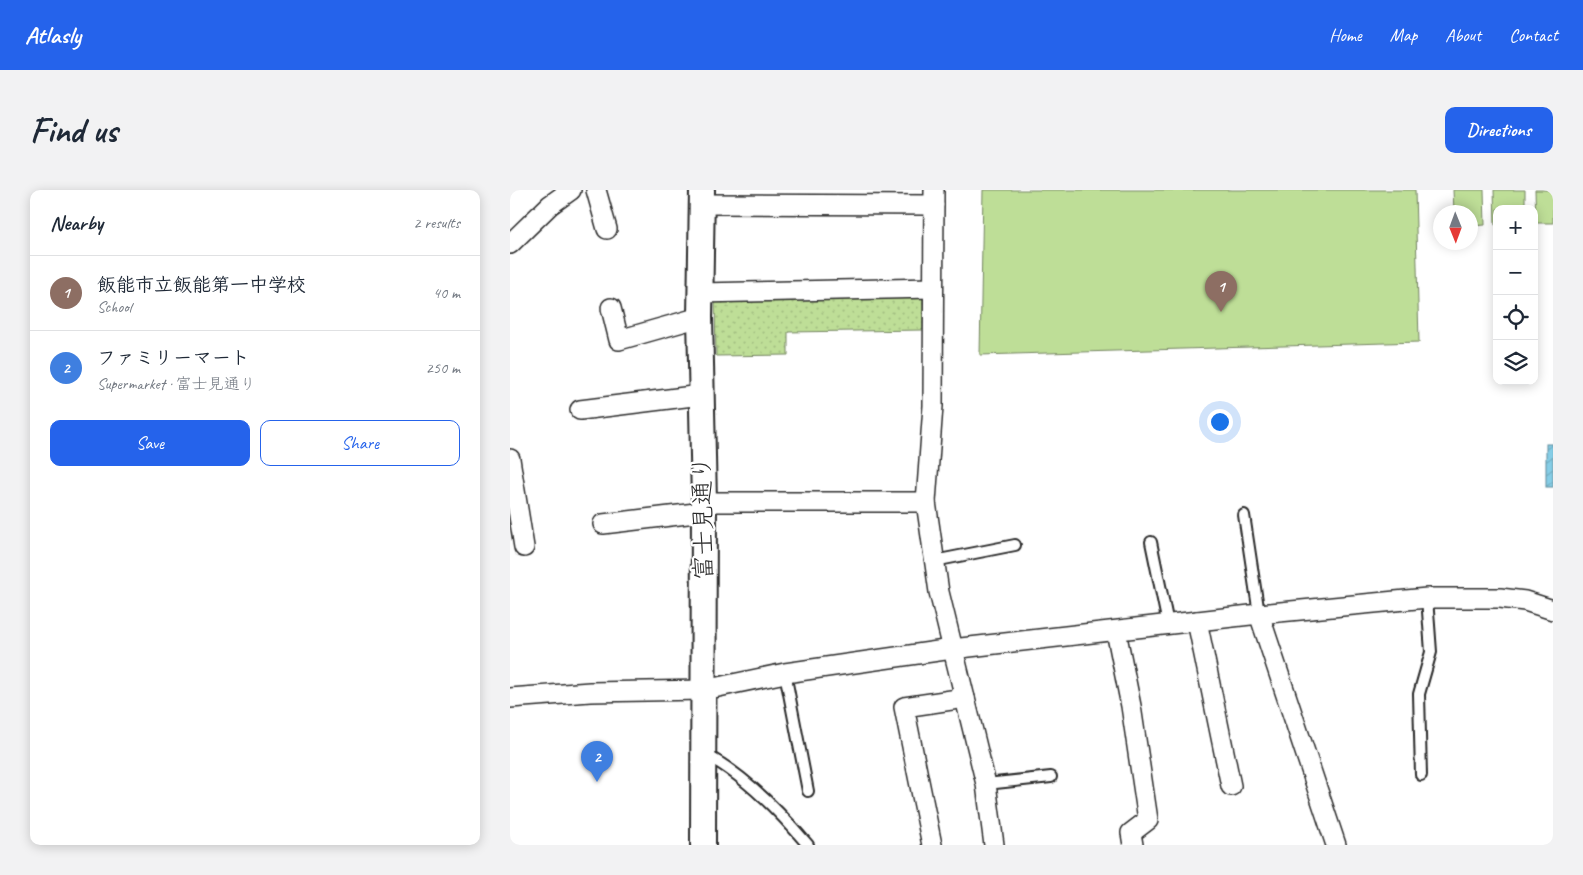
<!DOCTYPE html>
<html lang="en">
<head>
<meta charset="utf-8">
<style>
	body { margin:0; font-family:Caveat,"Klee One",sans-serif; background:#f2f2f3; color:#1f2937 }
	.controls { position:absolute; right:15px; top:15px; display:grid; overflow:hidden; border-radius:10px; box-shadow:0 2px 12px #0003 }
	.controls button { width:45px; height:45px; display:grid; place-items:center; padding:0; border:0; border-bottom:1px solid #e0e1e3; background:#fff; color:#1f2937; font:25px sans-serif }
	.compass { position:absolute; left:923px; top:15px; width:45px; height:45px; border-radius:50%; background:#fff; box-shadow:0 2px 12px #0003; rotate:179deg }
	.you { position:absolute; left:709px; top:231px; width:18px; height:18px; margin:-12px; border:4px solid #fff; border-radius:50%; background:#1a73e8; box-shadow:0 0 0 8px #1a73e833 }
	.badge { display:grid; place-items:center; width:32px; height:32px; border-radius:50%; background:#2563eb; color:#fff; font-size:16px; font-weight:700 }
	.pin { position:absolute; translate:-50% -41px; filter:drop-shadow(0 1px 2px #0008) }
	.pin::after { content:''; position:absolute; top:26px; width:18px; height:15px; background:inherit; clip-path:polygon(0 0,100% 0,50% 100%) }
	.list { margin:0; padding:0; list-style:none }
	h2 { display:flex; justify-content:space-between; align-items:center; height:65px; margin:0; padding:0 20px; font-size:21px }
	h2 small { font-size:16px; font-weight:400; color:#747a83 }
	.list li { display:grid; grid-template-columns:32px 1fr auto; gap:15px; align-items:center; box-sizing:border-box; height:75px; padding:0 20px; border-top:1px solid #e0e1e3 }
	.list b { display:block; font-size:19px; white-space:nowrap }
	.list p { margin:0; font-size:16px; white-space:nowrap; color:#747a83 }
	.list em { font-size:16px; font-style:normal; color:#747a83 }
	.actions { display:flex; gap:10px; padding:15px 20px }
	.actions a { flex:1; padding:11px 0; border:1px solid #2563eb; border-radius:10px; text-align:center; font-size:18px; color:#2563eb }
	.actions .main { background:#2563eb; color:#fff }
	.icon { flex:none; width:28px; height:28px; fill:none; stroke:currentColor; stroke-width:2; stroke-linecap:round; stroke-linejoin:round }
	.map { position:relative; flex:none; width:1043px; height:655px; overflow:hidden; border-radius:10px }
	header { display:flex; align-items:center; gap:30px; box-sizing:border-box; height:70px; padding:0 25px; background:#2563eb; color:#fff }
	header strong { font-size:24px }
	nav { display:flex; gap:28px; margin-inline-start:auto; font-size:18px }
	.intro { display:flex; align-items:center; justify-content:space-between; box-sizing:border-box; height:120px; padding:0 30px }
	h1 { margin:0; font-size:35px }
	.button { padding:12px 22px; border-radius:10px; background:#2563eb; color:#fff; font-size:18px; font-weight:700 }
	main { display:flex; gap:30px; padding:0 30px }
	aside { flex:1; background:#fff; border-radius:10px; box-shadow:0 2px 12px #0003 }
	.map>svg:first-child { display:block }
	.park { fill:url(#park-dots); stroke:#748461 }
	.pitch { fill:#bede97; stroke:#748461 }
	.water { fill:url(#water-waves); stroke:#618c9b }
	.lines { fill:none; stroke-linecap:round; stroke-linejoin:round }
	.service-casing { stroke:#2b2b2b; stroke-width:14 }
	.minor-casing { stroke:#2b2b2b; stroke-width:22 }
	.tertiary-casing { stroke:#2b2b2b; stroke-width:28 }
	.service { stroke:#fff; stroke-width:10 }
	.minor { stroke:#fff; stroke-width:19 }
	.tertiary { stroke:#fff; stroke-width:24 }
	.labels { text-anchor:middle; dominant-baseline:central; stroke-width:4.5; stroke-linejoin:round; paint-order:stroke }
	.street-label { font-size:25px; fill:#2b2b2b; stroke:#fff }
</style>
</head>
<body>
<header>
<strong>Atlasly</strong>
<nav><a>Home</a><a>Map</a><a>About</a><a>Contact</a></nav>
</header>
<div class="intro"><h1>Find us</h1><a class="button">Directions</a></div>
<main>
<aside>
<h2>Nearby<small>2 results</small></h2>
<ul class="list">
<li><span class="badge" style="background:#8d6e63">1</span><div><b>飯能市立飯能第一中学校</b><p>School</p></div><em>40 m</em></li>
<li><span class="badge" style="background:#3f7fe0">2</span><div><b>ファミリーマート</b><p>Supermarket · 富士見通り</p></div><em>250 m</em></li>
</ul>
<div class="actions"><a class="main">Save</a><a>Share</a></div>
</aside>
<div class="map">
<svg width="1043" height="655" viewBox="0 0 1043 655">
	<defs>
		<pattern id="park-dots" width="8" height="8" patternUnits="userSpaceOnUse" patternTransform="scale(1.25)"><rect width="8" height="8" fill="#bede97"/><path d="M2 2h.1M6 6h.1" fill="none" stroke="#a3bf82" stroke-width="1.8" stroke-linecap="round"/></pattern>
		<pattern id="water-waves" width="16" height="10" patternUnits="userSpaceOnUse" patternTransform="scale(1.25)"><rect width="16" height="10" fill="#85cde6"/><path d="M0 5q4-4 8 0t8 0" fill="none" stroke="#73b0c5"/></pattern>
	</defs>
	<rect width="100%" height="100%" fill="#fff"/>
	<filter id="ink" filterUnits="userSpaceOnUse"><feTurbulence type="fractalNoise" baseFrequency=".02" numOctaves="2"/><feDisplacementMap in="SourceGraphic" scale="10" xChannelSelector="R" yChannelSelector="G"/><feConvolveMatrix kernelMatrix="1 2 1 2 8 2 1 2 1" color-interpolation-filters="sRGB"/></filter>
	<g filter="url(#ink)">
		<polygon class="park" points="413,107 413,140 278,142 278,165 206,166 205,110"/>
		<g class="pitch">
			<polygon points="473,0 905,0 909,152 470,165"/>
			<polygon points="943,0 974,0 975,35 961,36 961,22 944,22"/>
			<polygon points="984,0 1015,0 1015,19 987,19 987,35 985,35"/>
			<polygon points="1025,0 1043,0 1043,33 1026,33"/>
		</g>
		<rect class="water" x="1036" y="254" width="7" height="43"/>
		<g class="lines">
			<defs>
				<g id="service">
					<polyline points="734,325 749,424"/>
					<polyline points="641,352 658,434"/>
					<polyline points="424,371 505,355"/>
					<polyline points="275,483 298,601"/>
					<path d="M194 564C232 583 270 622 298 655"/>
					<polyline points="911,585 909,504 921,462 917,408"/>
					<polyline points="476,594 541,587"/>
				</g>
				<g id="minor">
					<polyline points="86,0 97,39"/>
					<polyline points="424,0 423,216 416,312 429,402 476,594 484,655"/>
					<polyline points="192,14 424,15"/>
					<polyline points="0,54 40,15 61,0"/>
					<polyline points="190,103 423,98"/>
					<polyline points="101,118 109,150 190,127"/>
					<polyline points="70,220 191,205"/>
					<polyline points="0,269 14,357"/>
					<polyline points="194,312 416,312"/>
					<polyline points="93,334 194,322"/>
					<polyline points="749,424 826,655"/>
					<polyline points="687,431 721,596"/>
					<polyline points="606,441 621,516 638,630 621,643 623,655"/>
					<polyline points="0,508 80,502 194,500 275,483 442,459 749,424 917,408 990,408 1015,411 1043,420"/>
					<polyline points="422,655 394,517 455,508"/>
				</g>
				<polyline id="tertiary" points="192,0 190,127 194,312 193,655"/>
			</defs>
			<use href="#service" class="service-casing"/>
			<use href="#minor" class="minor-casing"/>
			<use href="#tertiary" class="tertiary-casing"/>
			<use href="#service" class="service"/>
			<use href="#minor" class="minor"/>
			<use href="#tertiary" class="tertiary"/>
		</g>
	</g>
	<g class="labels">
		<g class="street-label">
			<text transform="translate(193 328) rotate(-91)">富士見通り</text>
		</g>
	</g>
</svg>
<div class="controls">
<button>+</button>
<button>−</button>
<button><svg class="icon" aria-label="locate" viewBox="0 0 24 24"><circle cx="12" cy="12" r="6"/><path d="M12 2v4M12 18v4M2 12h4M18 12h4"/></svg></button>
<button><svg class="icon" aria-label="layers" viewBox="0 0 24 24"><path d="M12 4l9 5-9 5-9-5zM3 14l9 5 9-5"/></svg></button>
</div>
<svg class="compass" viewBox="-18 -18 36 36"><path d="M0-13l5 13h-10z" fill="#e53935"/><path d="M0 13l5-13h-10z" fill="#747a83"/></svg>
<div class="you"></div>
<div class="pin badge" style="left:711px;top:122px;background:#8d6e63">1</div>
<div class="pin badge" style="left:87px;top:592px;background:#3f7fe0">2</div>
</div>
</main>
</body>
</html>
